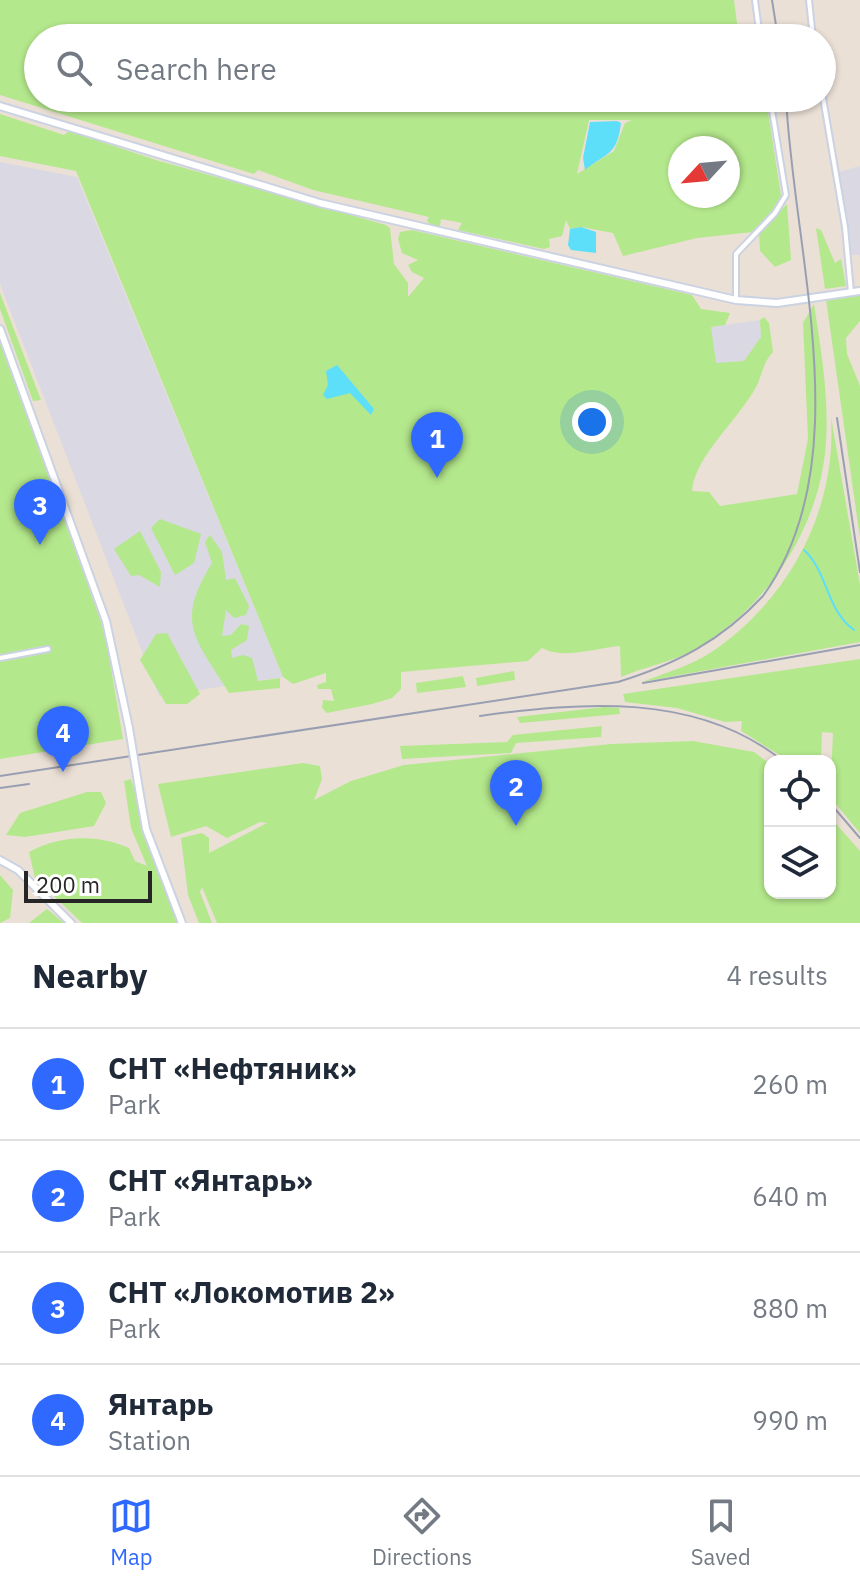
<!DOCTYPE html>
<html lang="en">
<head>
<meta charset="utf-8">
<style>
	body { margin:0; font-family:"IBM Plex Sans",sans-serif; background:#f2f2f3; color:#1f2937 }
	.controls { position:absolute; right:24px; bottom:24px; display:grid; overflow:hidden; border-radius:16px; box-shadow:0 2px 6px #0004 }
	.controls button { width:72px; height:72px; display:grid; place-items:center; padding:0; border:0; border-bottom:2px solid #e0e1e3; background:#fff; color:#1f2937; font:40px sans-serif }
	.compass { position:absolute; left:668px; top:136px; width:72px; height:72px; border-radius:50%; background:#fff; box-shadow:0 2px 6px #0004; rotate:244deg }
	.scale { position:absolute; left:24px; bottom:20px; width:128px; box-sizing:border-box; padding-left:8px; border:4px solid #262626; border-top:0; font-size:22px; line-height:28px; white-space:nowrap; color:#262626; -webkit-text-stroke:6px #fff; paint-order:stroke }
	.you { position:absolute; left:592px; top:422px; width:28px; height:28px; margin:-20px; border:6px solid #fff; border-radius:50%; background:#1a73e8; box-shadow:0 0 0 12px #1a73e833 }
	.badge { display:grid; place-items:center; width:52px; height:52px; border-radius:50%; background:#2f69ff; color:#fff; font-size:26px; font-weight:700 }
	.pin { position:absolute; translate:-50% -66px; filter:drop-shadow(0 2px 4px #0008) }
	.pin::after { content:''; position:absolute; top:42px; width:28px; height:24px; background:inherit; clip-path:polygon(0 0,100% 0,50% 100%) }
	.list { margin:0; padding:0; list-style:none }
	h2 { display:flex; justify-content:space-between; align-items:center; height:104px; margin:0; padding:0 32px; font-size:34px }
	h2 small { font-size:26px; font-weight:400; color:#747a83 }
	.list li { display:grid; grid-template-columns:52px 1fr auto; gap:24px; align-items:center; box-sizing:border-box; height:112px; padding:0 32px; border-top:2px solid #e0e1e3 }
	.list b { display:block; font-size:30px; white-space:nowrap }
	.list p { margin:0; font-size:26px; white-space:nowrap; color:#747a83 }
	.list em { font-size:26px; font-style:normal; color:#747a83 }
	.icon { flex:none; width:44px; height:44px; fill:none; stroke:currentColor; stroke-width:2; stroke-linecap:round; stroke-linejoin:round }
	.map { position:relative; flex:none; width:860px; height:923px; overflow:hidden }
	.search { position:absolute; background:#fff; box-shadow:0 2px 6px #0004; left:24px; right:24px; top:24px; height:88px; display:flex; align-items:center; gap:20px; box-sizing:border-box; padding:0 28px; border-radius:44px; color:#747a83; font-size:30px }
	.sheet { height:552px; background:#fff }
	nav { display:flex; justify-content:space-around; align-items:center; box-sizing:border-box; height:112px; border-top:2px solid #e0e1e3; background:#fff; font-size:22px; color:#747a83 }
	nav a { display:grid; justify-items:center; gap:4px }
	nav .on { color:#2f69ff }
	.map>svg:first-child { display:block }
	.industrial { fill:#dad8e2 }
	.green { fill:#b4e88c; fill-rule:evenodd }
	.water { fill:#5ddef9 }
	.lines { fill:none; stroke-linecap:round; stroke-linejoin:round }
	.stream { stroke:#5ddef9; stroke-width:2 }
	.street-casing { stroke:#cbd2e2; stroke-width:8 }
	.secondary-casing { stroke:#cbd2e2; stroke-width:10 }
	.street { stroke:#fff; stroke-width:4 }
	.secondary { stroke:#fff; stroke-width:6 }
	.rail { stroke:#999fb3; stroke-width:2 }
	.secondary-bridge-casing { stroke:#cbd2e2; stroke-width:10; stroke-linecap:butt }
	.secondary-bridge { stroke:#fff; stroke-width:6 }
</style>
</head>
<body>
<div class="map">
<svg width="860" height="923" viewBox="0 0 860 923">
	<rect width="100%" height="100%" fill="#ebe0d6"/>
	<g class="industrial">
		<polygon points="0,162 77,177 283,677 159,696 0,284"/>
		<polygon points="860,166 860,259 859,255 851,255 838,172"/>
		<polygon points="760,320 761,337 744,361 715,364 710,327"/>
	</g>
	<g class="green">
		<path d="M0 0H734L739 38H38V98H766L781 196 774 209 753 232 697 238 623 256 613 233 581 227 570 229 566 220 562 236 549 239 550 247 544 249 458 230 462 223 441 219 440 226 434 228 427 221 429 217 313 190 258 170 254 174 0 95ZM589 120H632L625 123 614 151 577 174ZM680 148H728V196H680Z"/>
		<path d="M0 114 64 135 69 131 156 160 386 225 390 228 394 264 408 283V297L424 278 412 272 408 265 418 260 402 253 398 239 400 232 412 230 692 295 701 309 730 313 725 325 711 327 716 363 744 361 761 337 760 320 764 317 769 323 773 352C763 363 763 372 757 385 740 419 695 455 692 491L709 492 720 506 797 494 808 439 803 323 814 304C821 350 829 396 826 443 820 526 770 604 699 647 674 662 646 666 621 677L620 646C594 648 564 660 542 648L528 661 401 672V689L392 698 372 704 327 713 322 708 323 700 334 701 331 689H318L317 685 326 682V673L293 684 283 677 76 171 0 156Z"/>
		<polygon points="787,204 791,260 775,267 760,251 759,233"/>
		<polygon points="816,228 821,230 835,263 841,259 846,286 825,289"/>
		<polygon points="0,293 41,400 33,401 0,309"/>
		<polygon points="860,294 860,321 846,338 847,354 860,386 860,538 826,300"/>
		<polygon points="0,340 105,633 123,739 0,759"/>
		<path d="M831 417 860 585V642L642 682C665 673 690 666 710 653 788 601 837 511 831 417Z"/>
		<polygon points="160,519 201,534 194,563 175,575 151,528"/>
		<polygon points="140,531 161,572 160,587 139,575 131,576 114,549"/>
		<path d="M210 535 222 552 226 580 235 578 249 606 246 615 234 618 226 610 222 636 231 635 241 624 249 626 247 640 231 650 232 658 243 655 252 658 258 681 280 678V688L229 693C196 639 174 624 212 563L205 542Z"/>
		<polygon points="167,633 200,694 187,704 166,704 140,660 156,634"/>
		<path d="M860 659V833L830 797 833 733 822 732 821 757C796 774 763 743 741 731L742 721 725 722 677 708 625 702 623 694Z"/>
		<polygon points="514,671 515,680 477,686 476,678"/>
		<polygon points="463,676 466,687 417,693 416,683"/>
		<polygon points="604,707 619,708 620,714 520,723 517,717"/>
		<polygon points="602,726 601,737 516,743 511,753 402,759 400,746 507,742 513,735"/>
		<polygon points="693,741 754,752 770,764 770,893 830,893 830,817 860,851 860,923 217,923 202,887 200,892 212,923 199,923 188,895 181,838 202,833 209,838 209,853 267,823 260,822 227,838 206,826 171,837 158,784 303,763 320,766 322,779 314,800 351,781 404,765 611,744"/>
		<path d="M131 779 177 923H82L35 878 29 852C60 835 97 834 129 848L135 861 147 866 131 828 124 781Z"/>
		<polygon points="87,792 101,792 106,803 94,826 25,837 6,835 20,813"/>
		<polygon points="0,875 13,890 10,918 0,923"/>
		<polygon points="47,909 64,923 29,923"/>
	</g>
	<g class="water">
		<path d="M617 121 621 123C617 156 607 152 585 170L583 158 590 122Z"/>
		<polygon points="581,227 596,232 596,253 571,250 568,245 570,229"/>
		<polygon points="337,365 374,409 371,415 350,393 327,399 323,395 328,385 326,371"/>
	</g>
	<g class="lines">
		<path class="stream" d="M804 550C828 572 826 610 854 630"/>
		<defs>
			<g id="street">
				<polyline points="755,0 760,38"/>
				<polyline points="809,0 813,38"/>
				<polyline points="822,92 845,227 851,292"/>
				<polyline points="736,300 736,254 775,213 786,195 770,98"/>
				<polyline points="0,658 48,649"/>
			</g>
			<g id="secondary">
				<polyline points="0,106 320,203 736,300 777,303 860,291"/>
				<polyline points="0,329 106,621 129,728"/>
				<polyline points="140,795 146,829 182,923"/>
				<polyline points="0,860 18,870 71,923"/>
			</g>
		</defs>
		<use href="#street" class="street-casing"/>
		<use href="#secondary" class="secondary-casing"/>
		<use href="#street" class="street"/>
		<use href="#secondary" class="secondary"/>
		<g class="rail">
			<polyline points="772,0 778,38"/>
			<polyline points="837,418 860,572"/>
			<polyline points="643,683 860,645"/>
			<path d="M480 716C581 702 697 692 783 761"/>
			<path d="M0 776 618 682C676 664 721 641 763 596 860 462 794 258 786 98"/>
			<polyline points="0,788 29,784"/>
			<polyline points="830,803 860,838"/>
		</g>
		<defs>
			<polyline id="secondary-bridge" points="129,728 140,795"/>
		</defs>
		<use href="#secondary-bridge" class="secondary-bridge-casing"/>
		<use href="#secondary-bridge" class="secondary-bridge"/>
	</g>
</svg>
<div class="controls">
<button><svg class="icon" aria-label="locate" viewBox="0 0 24 24"><circle cx="12" cy="12" r="6"/><path d="M12 2v4M12 18v4M2 12h4M18 12h4"/></svg></button>
<button><svg class="icon" aria-label="layers" viewBox="0 0 24 24"><path d="M12 4l9 5-9 5-9-5zM3 14l9 5 9-5"/></svg></button>
</div>
<svg class="compass" viewBox="-18 -18 36 36"><path d="M0-13l5 13h-10z" fill="#e53935"/><path d="M0 13l5-13h-10z" fill="#747a83"/></svg>
<div class="scale">200 m</div>
<div class="you"></div>
<div class="pin badge" style="left:437px;top:478px">1</div>
<div class="pin badge" style="left:516px;top:826px">2</div>
<div class="pin badge" style="left:40px;top:545px">3</div>
<div class="pin badge" style="left:63px;top:772px">4</div>
<div class="search"><svg class="icon" aria-label="search" viewBox="0 0 24 24"><circle cx="10" cy="10" r="6"/><path d="M15 15l6 6"/></svg>Search here</div>
</div>
<section class="sheet">
<h2>Nearby<small>4 results</small></h2>
<ul class="list">
<li><span class="badge">1</span><div><b>СНТ «Нефтяник»</b><p>Park</p></div><em>260 m</em></li>
<li><span class="badge">2</span><div><b>СНТ «Янтарь»</b><p>Park</p></div><em>640 m</em></li>
<li><span class="badge">3</span><div><b>СНТ «Локомотив 2»</b><p>Park</p></div><em>880 m</em></li>
<li><span class="badge">4</span><div><b>Янтарь</b><p>Station</p></div><em>990 m</em></li>
</ul>
</section>
<nav>
<a class="on"><svg class="icon" aria-label="map" viewBox="0 0 24 24"><path d="M3 6l6-2 6 2 6-2v14l-6 2-6-2-6 2zM9 4v14M15 6v14"/></svg>Map</a>
<a><svg class="icon" aria-label="directions" viewBox="0 0 24 24"><path d="M12 3l9 9-9 9-9-9zM9 14v-3h6M13 9l2 2-2 2"/></svg>Directions</a>
<a><svg class="icon" aria-label="saved" viewBox="0 0 24 24"><path d="M7 4h10v16l-5-4-5 4z"/></svg>Saved</a>
</nav>
</body>
</html>
